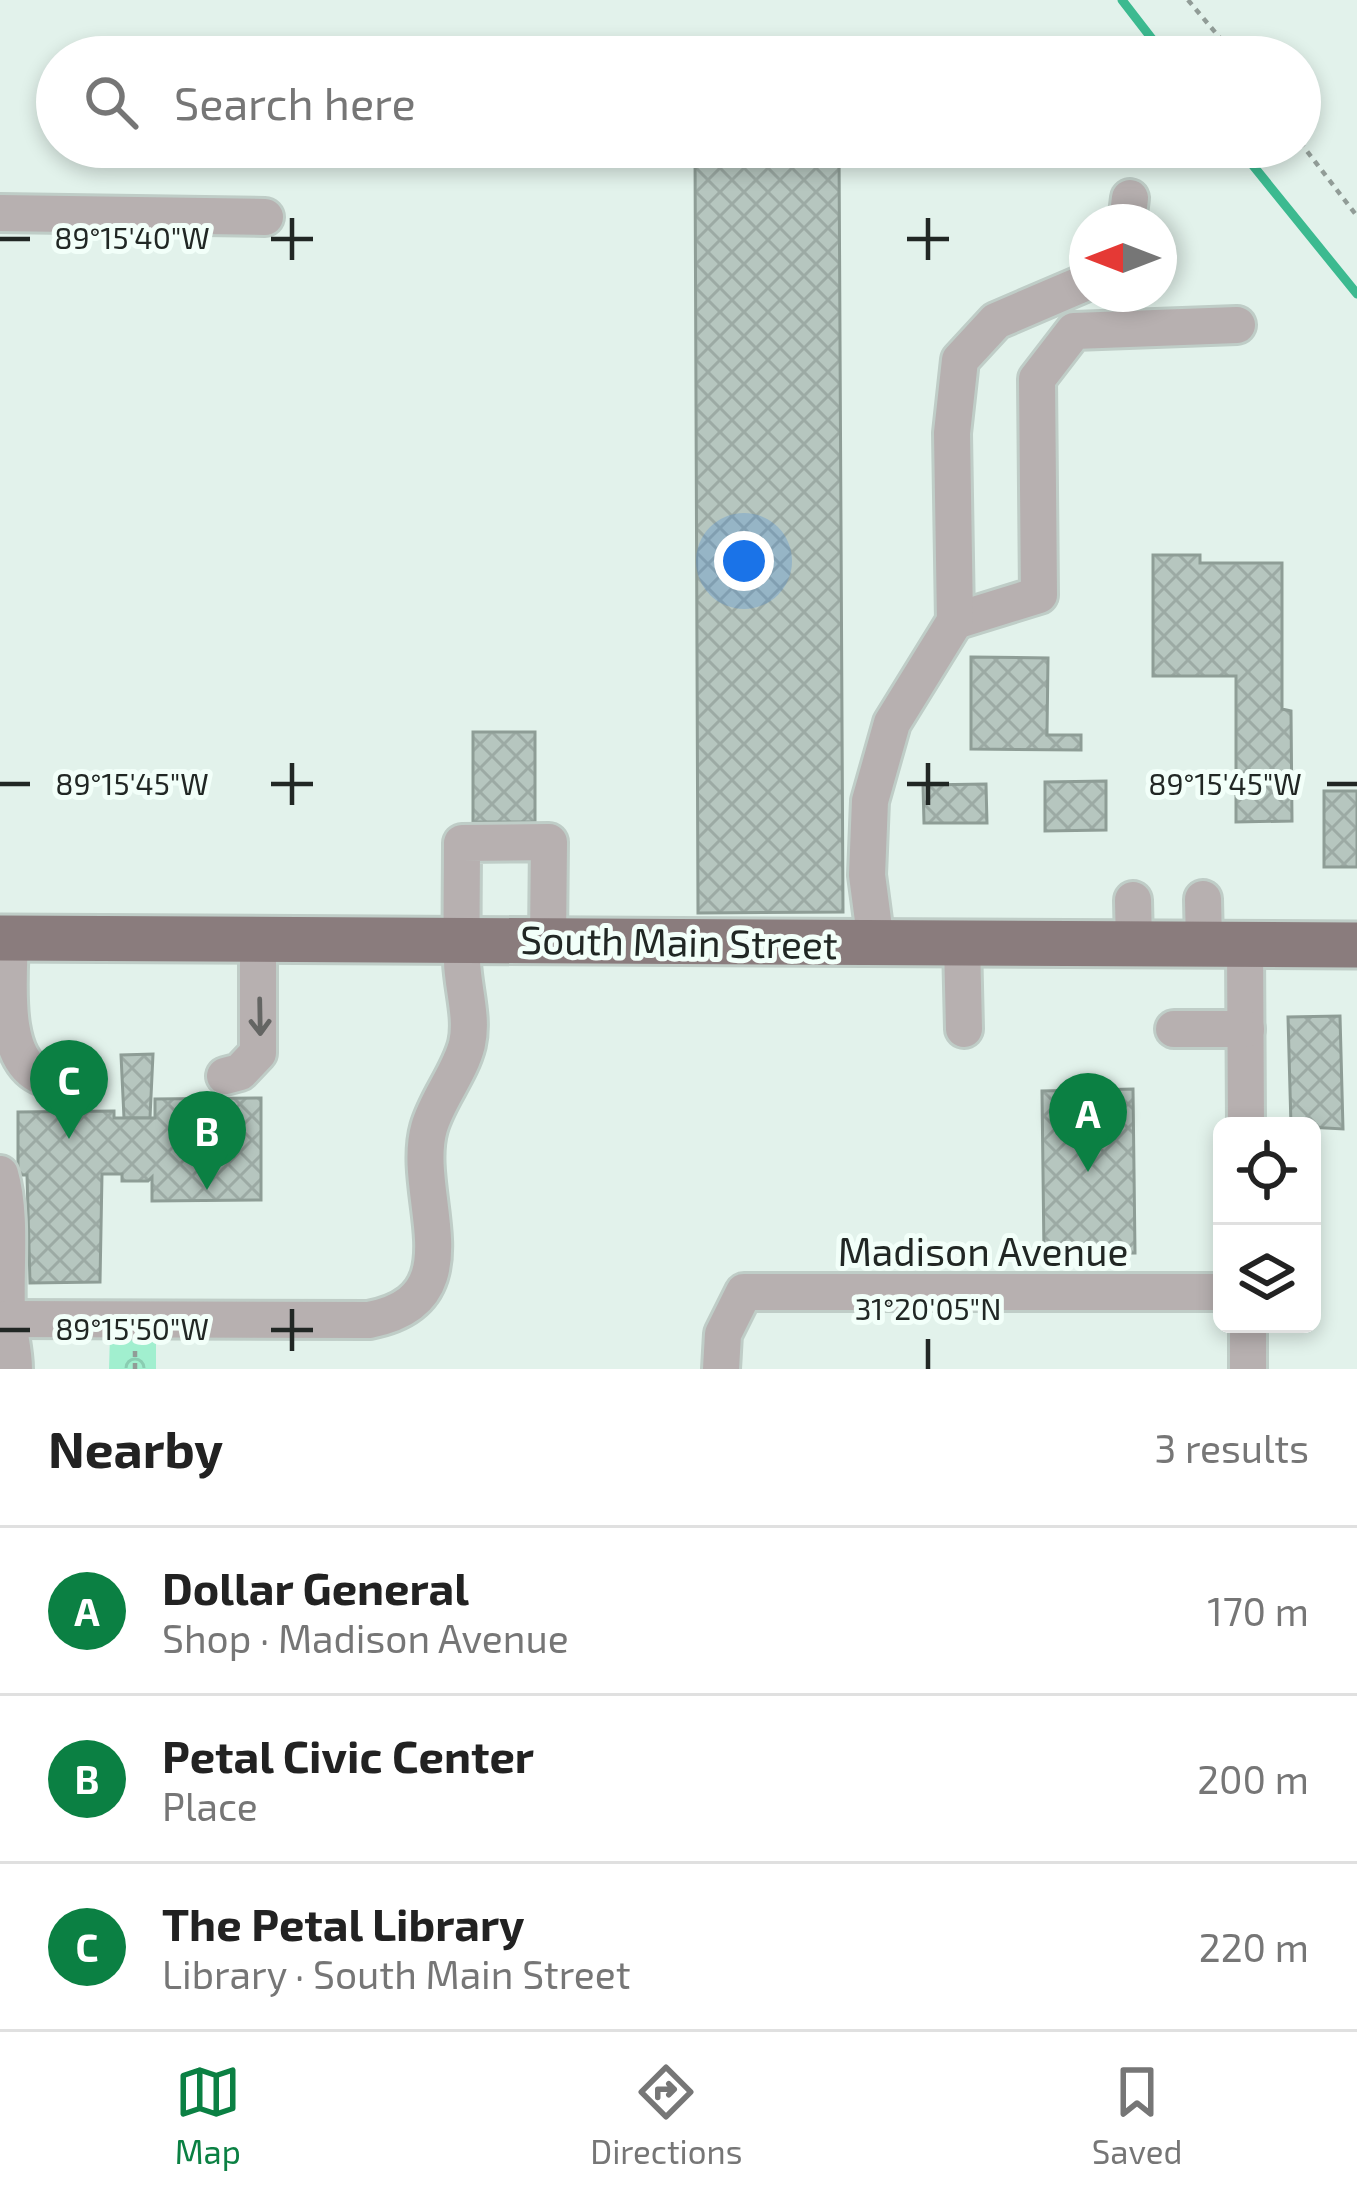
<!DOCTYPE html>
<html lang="en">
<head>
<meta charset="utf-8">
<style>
	body { margin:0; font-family:"Exo 2",sans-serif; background:#f2f2f2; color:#222 }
	.controls { position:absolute; right:36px; bottom:36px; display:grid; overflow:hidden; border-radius:18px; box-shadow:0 6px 18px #0003 }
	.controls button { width:108px; height:108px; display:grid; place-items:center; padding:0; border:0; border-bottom:3px solid #e0e0e0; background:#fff; color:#222; font:60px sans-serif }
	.compass { position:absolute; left:1069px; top:204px; width:108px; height:108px; border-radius:50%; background:#fff; box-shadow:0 6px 18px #0003; rotate:270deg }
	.you { position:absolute; left:744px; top:561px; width:42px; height:42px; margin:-30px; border:9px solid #fff; border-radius:50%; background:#1a73e8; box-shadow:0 0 0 18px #1a73e833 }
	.badge { display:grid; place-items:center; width:78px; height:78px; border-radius:50%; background:#0b8043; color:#fff; font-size:39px; font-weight:700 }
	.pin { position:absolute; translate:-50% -99px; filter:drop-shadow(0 3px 6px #0008) }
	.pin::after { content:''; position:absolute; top:63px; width:42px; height:36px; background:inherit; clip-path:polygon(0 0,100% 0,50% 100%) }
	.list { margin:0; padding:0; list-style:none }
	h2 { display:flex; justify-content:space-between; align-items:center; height:156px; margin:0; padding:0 48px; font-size:51px }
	h2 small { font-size:39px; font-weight:400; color:#767676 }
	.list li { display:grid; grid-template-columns:78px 1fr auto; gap:36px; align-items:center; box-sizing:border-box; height:168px; padding:0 48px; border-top:3px solid #e0e0e0 }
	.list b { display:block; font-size:45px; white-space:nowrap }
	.list p { margin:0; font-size:39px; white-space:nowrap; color:#767676 }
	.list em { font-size:39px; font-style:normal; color:#767676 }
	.icon { flex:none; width:66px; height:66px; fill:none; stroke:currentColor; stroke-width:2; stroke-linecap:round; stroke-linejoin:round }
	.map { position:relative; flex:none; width:1357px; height:1369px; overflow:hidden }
	.search { position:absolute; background:#fff; box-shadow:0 6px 18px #0003; left:36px; right:36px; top:36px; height:132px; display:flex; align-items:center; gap:30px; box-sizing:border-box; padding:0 42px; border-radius:66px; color:#767676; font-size:45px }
	.sheet { height:660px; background:#fff }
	nav { display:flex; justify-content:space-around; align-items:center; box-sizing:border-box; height:168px; border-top:3px solid #e0e0e0; background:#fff; font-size:33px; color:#767676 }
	nav a { display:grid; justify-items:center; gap:6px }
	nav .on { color:#0b8043 }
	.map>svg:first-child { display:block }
	.park { fill:url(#park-crowns) }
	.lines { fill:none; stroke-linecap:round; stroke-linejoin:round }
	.stream { stroke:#3cba90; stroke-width:9 }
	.building { fill:url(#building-cross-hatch); stroke:#8e9d96; stroke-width:3 }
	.minor-casing { stroke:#bfcdc7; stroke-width:42 }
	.major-casing { stroke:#bfcdc7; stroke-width:51 }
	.path { stroke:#919c97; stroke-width:4.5; stroke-dasharray:6 6; stroke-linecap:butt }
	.minor { stroke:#b7b0b0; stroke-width:36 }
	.major { stroke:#8a7c7d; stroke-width:45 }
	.oneway { stroke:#646563 }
	.ticks { fill:none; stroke:#212724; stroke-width:4.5 }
	.labels { text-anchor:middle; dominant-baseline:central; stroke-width:10; stroke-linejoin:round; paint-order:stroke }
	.street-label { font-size:39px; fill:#212724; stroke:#f2fff9 }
	.ticks-label { font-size:30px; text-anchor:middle; fill:#212724; stroke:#f2fff9; stroke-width:10; stroke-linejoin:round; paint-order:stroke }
</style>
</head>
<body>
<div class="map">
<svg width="1357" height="1369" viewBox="0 0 1357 1369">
	<defs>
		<pattern id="park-crowns" width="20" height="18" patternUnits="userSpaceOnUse" patternTransform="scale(3)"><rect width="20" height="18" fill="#a1efcf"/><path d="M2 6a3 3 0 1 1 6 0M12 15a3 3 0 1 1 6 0" fill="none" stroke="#8acdb2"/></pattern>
		<pattern id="building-cross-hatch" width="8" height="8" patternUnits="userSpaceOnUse" patternTransform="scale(3)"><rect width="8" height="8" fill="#b6c6bf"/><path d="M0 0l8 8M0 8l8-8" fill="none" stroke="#9caaa4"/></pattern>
	</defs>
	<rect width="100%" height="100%" fill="#e2f2eb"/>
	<polygon class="park" points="110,1335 156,1337 156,1369 109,1369"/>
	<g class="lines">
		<g class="stream">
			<polyline points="1122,0 1166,57"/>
			<polyline points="1238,147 1357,294"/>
		</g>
	</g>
	<g class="building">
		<polygon points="695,147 839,147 843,912 698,913"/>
		<polygon points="1153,555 1200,555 1200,563 1282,563 1282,709 1291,711 1292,821 1236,822 1236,676 1153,676"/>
		<polygon points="971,657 1048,658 1047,735 1081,735 1081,750 971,749"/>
		<rect x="473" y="732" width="62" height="90"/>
		<polygon points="1106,781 1106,830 1045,831 1045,782"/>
		<polygon points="986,784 987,823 924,823 923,785"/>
		<rect x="1324" y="791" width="33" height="76"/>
		<polygon points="1340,1016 1343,1129 1291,1126 1288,1017"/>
		<polygon points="153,1054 150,1118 124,1118 121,1055"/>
		<polygon points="1133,1089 1135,1253 1044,1254 1042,1091"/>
		<polygon points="261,1098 261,1200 152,1201 152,1177 148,1181 122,1181 122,1174 102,1174 100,1282 30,1283 27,1175 18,1175 18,1112 114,1111 114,1118 155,1118 155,1099"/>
	</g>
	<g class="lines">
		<defs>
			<g id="minor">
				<polyline points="0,213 265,217"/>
				<polyline points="1127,222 1130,198"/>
				<polyline points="955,621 1039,595 1037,379 1074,331 1237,325"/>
				<polyline points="1203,899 1204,944"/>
				<polyline points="1133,900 1134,944"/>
				<path d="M10 938C9 980 0 1061 43 1077"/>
				<polyline points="876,943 867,875 870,801 892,723 955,621 952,433 960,360 996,321 1087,282"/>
				<polyline points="962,943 964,1029"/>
				<polyline points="1245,945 1246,1126"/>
				<polyline points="1174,1029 1246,1029"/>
				<polyline points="225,1076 240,1072 258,1053 258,939"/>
				<path d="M0 1174C12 1216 5 1267 7 1311 8 1331 14 1349 14 1369"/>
				<path d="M7 1319 369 1320C479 1299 410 1196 429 1128 437 1099 460 1073 467 1044 473 1018 463 989 462 962 461 923 462 883 462 843L549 842 548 939"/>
				<polyline points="1248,1324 1248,1369"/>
				<polyline points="721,1369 723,1334 744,1292 1222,1292"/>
			</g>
			<polyline id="major" points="0,938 1357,945"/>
		</defs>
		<use href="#minor" class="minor-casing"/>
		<use href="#major" class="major-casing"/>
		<g class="path">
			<polyline points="1188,0 1236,57"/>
			<polyline points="1300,142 1357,216"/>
			<polyline points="135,1351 135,1369"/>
		</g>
		<use href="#minor" class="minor"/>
		<use href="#major" class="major"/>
	</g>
	<defs><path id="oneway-shaft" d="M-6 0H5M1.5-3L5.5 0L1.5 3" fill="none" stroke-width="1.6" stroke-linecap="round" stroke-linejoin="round" transform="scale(3)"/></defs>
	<use class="oneway" href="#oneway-shaft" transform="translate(260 1017) rotate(89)"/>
	<path class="ticks" d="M292 218V260M928 218V260M0 239H30M271 239H313M907 239H949M292 763V805M928 763V805M0 784H30M271 784H313M907 784H949M1327 784H1357M292 1309V1351M0 1330H30M271 1330H313M928 1339V1369"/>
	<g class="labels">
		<g class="street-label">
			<text transform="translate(679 941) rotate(1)">South Main Street</text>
			<text x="983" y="1250">Madison Avenue</text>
		</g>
	</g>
	<g class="ticks-label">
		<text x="132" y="249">89°15'40"W</text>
		<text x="1225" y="795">89°15'45"W</text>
		<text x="132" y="795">89°15'45"W</text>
		<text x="928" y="1320">31°20'05"N</text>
		<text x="132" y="1340">89°15'50"W</text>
	</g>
</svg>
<div class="controls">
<button><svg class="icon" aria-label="locate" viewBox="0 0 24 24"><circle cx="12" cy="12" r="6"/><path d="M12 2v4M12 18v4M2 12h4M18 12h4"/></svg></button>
<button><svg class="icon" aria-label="layers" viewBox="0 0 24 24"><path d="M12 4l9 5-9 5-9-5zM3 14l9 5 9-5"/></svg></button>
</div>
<svg class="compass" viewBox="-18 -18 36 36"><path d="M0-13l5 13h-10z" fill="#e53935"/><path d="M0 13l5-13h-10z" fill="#767676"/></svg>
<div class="you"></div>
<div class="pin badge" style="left:1088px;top:1172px">A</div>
<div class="pin badge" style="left:207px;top:1190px">B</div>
<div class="pin badge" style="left:69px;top:1139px">C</div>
<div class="search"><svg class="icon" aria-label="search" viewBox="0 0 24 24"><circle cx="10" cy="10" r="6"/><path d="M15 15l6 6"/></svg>Search here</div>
</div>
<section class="sheet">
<h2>Nearby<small>3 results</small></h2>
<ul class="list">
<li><span class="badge">A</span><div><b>Dollar General</b><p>Shop · Madison Avenue</p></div><em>170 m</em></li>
<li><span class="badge">B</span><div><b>Petal Civic Center</b><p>Place</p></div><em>200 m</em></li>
<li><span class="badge">C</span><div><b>The Petal Library</b><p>Library · South Main Street</p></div><em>220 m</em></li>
</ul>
</section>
<nav>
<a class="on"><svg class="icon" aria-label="map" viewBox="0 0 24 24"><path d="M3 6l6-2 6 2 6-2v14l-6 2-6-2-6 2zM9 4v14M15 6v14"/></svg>Map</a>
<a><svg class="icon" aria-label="directions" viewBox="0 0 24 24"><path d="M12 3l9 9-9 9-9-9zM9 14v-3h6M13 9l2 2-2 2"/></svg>Directions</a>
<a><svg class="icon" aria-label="saved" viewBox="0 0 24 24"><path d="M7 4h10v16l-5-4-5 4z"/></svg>Saved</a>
</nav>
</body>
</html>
